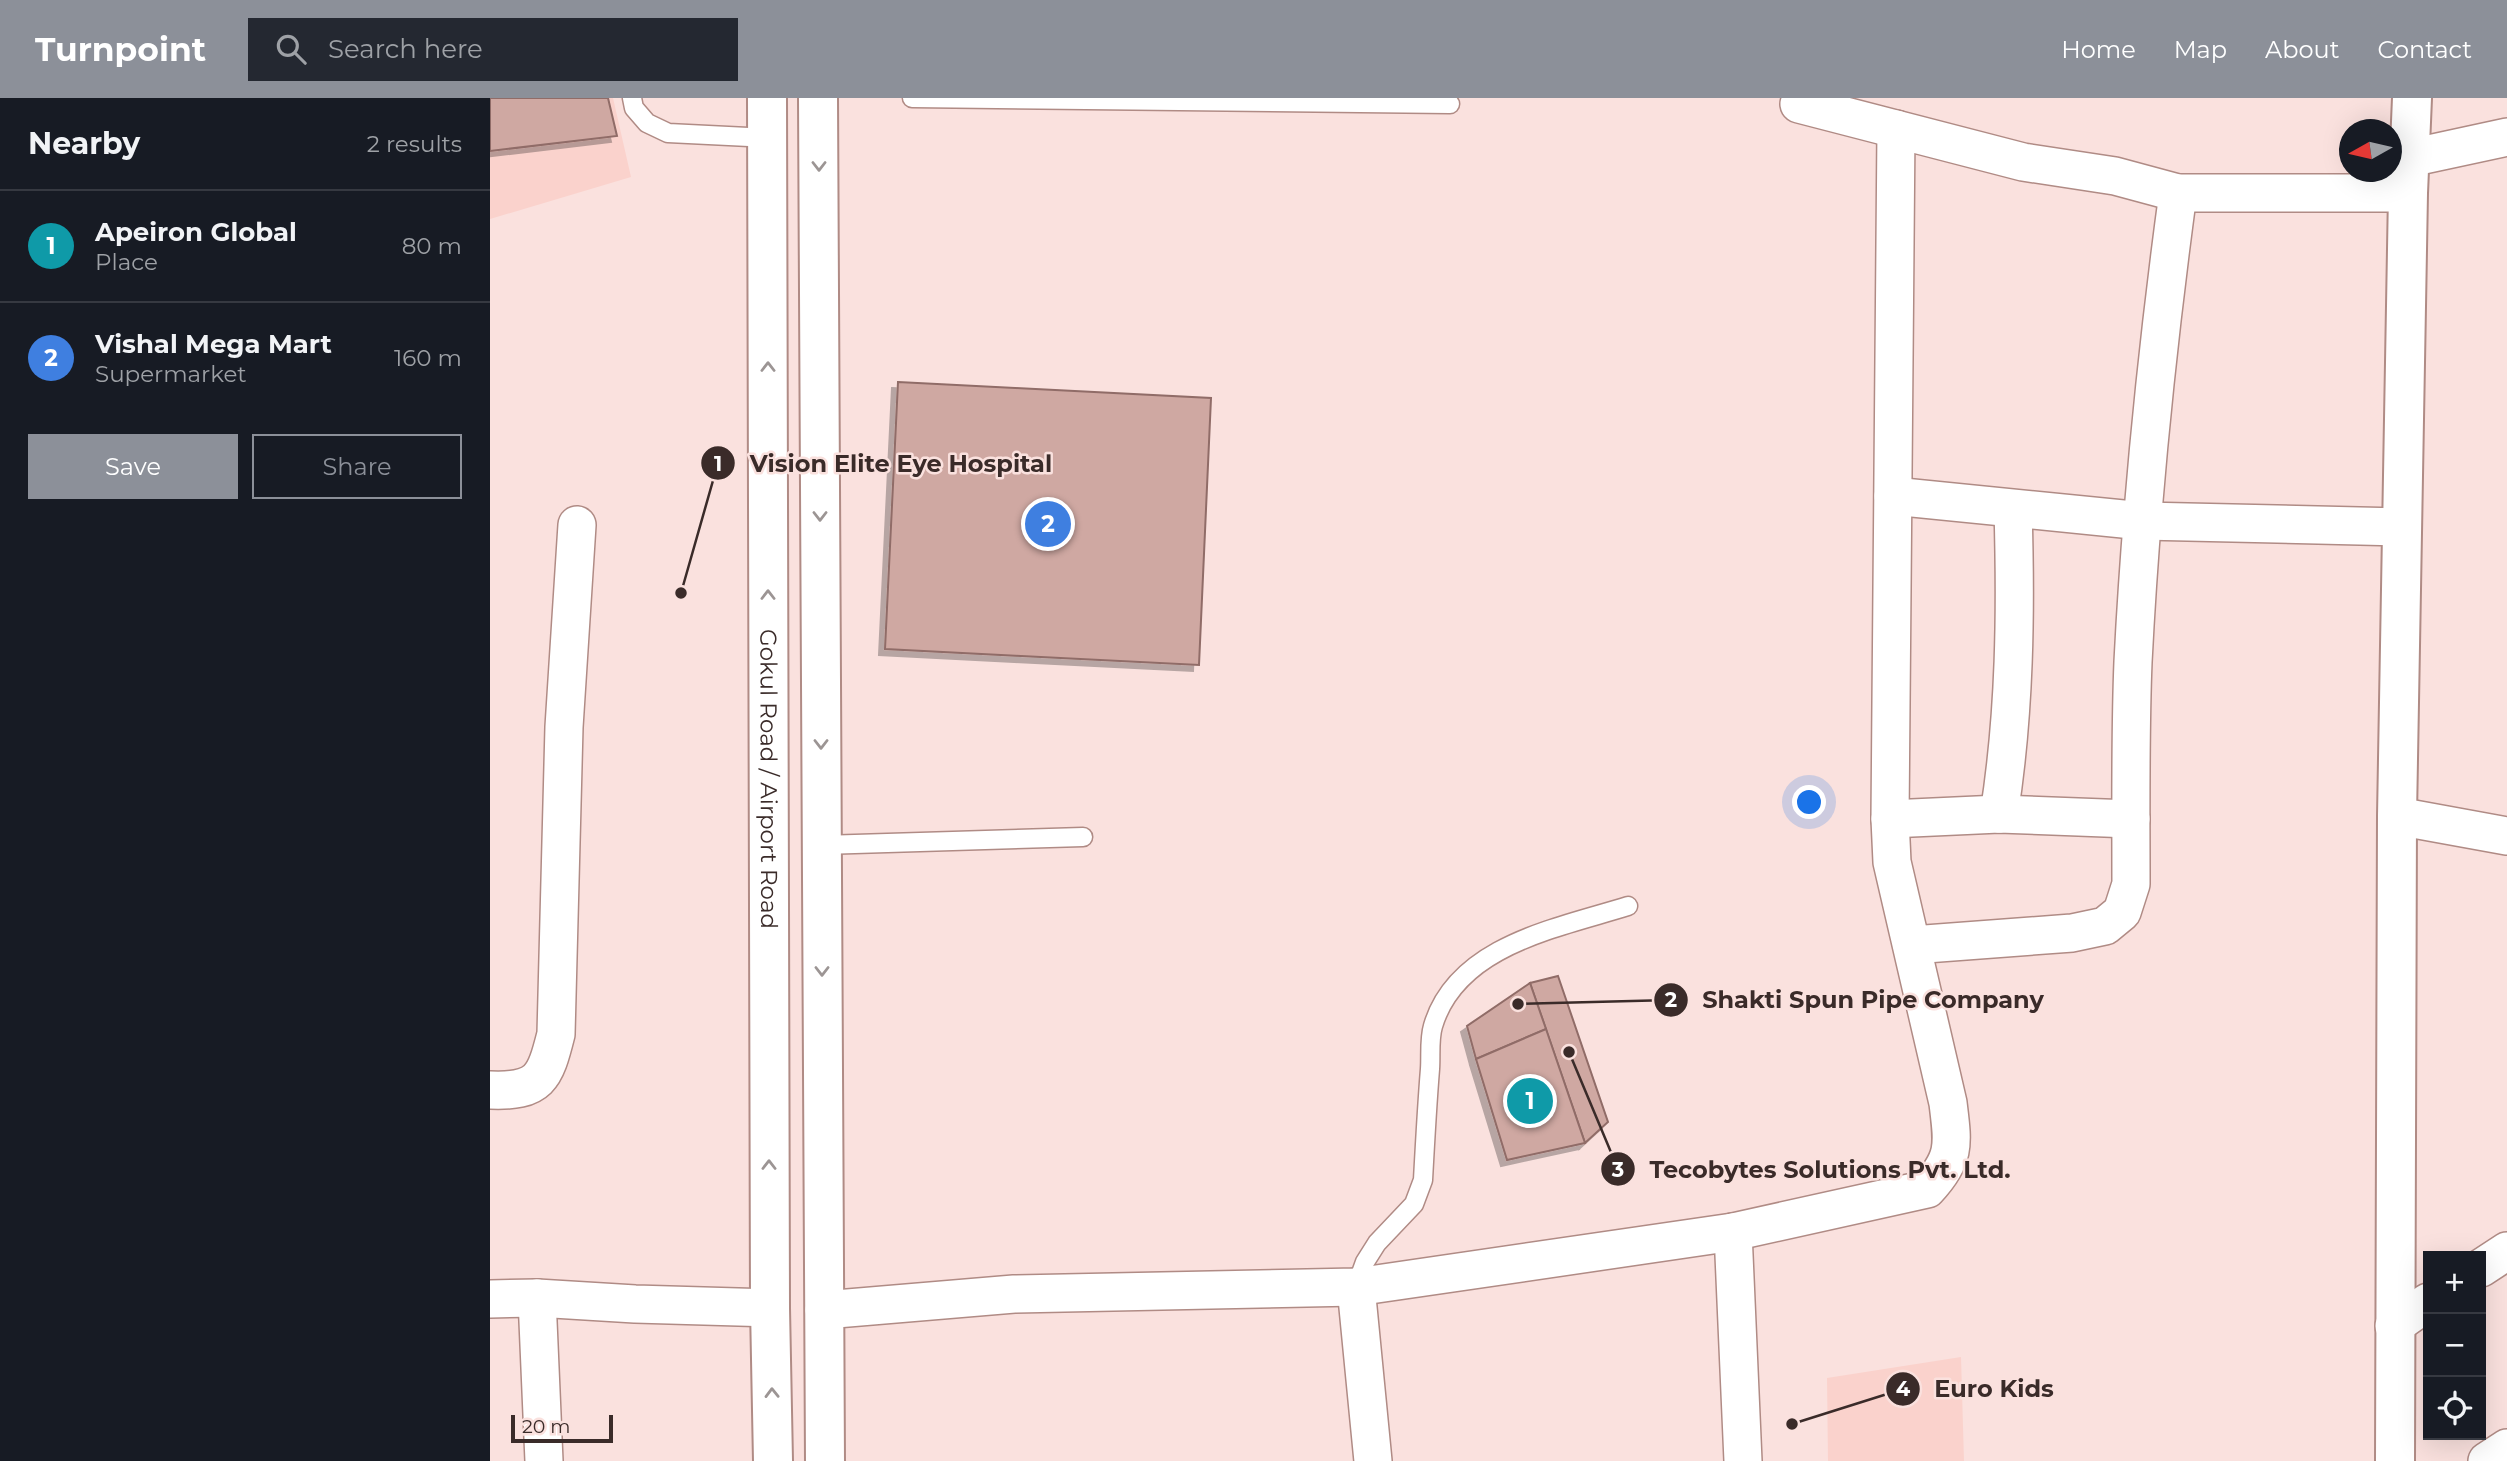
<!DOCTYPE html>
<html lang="en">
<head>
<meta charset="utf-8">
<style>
	body { margin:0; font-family:Montserrat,sans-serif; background:#242831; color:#f1f3f6 }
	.controls { position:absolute; right:21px; bottom:21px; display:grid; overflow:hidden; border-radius:0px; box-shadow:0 7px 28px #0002 }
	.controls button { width:63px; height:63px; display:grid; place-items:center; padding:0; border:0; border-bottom:2px solid #363941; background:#171b24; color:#f1f3f6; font:35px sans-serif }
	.compass { position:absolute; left:1849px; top:21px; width:63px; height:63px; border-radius:50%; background:#171b24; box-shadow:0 7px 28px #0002; rotate:262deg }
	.scale { position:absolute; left:21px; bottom:18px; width:102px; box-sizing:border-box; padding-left:7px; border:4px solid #3a2b29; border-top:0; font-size:19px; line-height:24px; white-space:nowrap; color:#3a2b29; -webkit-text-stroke:5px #fae1de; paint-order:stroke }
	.you { position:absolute; left:1320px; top:705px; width:24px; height:24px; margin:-18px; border:5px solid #fff; border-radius:50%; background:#1a73e8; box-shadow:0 0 0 10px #1a73e833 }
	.badge { display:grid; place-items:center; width:46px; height:46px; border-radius:50%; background:#8c9099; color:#fff; font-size:23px; font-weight:700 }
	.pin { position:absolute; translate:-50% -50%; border:4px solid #fff; box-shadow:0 2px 7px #0006 }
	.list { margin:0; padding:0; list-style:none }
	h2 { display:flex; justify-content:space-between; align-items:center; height:91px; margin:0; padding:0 28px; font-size:30px }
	h2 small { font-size:23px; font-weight:400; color:#9ea1a6 }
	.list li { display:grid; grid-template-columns:46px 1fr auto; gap:21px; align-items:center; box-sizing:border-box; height:112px; padding:0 28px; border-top:2px solid #363941 }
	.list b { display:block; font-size:26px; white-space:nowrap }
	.list p { margin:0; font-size:23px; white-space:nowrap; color:#9ea1a6 }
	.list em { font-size:23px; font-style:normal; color:#9ea1a6 }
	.actions { display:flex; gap:14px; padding:21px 28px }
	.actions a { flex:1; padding:16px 0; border:2px solid #8c9099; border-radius:0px; text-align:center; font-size:24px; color:#8c9099 }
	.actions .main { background:#8c9099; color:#fff }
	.icon { flex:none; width:38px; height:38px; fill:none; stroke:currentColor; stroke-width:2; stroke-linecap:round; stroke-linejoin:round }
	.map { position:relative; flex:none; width:2017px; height:1363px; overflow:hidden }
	header { display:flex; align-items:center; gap:42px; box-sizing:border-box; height:98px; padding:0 35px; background:#8c9099; color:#fff }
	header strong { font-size:33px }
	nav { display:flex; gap:38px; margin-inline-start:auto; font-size:24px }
	.search { width:490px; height:63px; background:#242831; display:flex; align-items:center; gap:18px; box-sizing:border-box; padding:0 24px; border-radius:0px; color:#9ea1a6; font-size:26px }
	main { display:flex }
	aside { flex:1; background:#171b24 }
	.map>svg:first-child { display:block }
	.built { fill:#fad2cc }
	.building { fill:#cfa8a2; stroke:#906c67; stroke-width:2; filter:url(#shadow) }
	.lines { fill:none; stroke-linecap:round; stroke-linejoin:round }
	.lane-casing { stroke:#b08b85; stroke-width:21 }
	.street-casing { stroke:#b08b85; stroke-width:40 }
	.secondary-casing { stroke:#b08b85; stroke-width:42 }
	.lane { stroke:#fff; stroke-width:18 }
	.street { stroke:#fff; stroke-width:37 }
	.secondary { stroke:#fff; stroke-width:38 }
	.oneway { stroke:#9c9594 }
	.labels { text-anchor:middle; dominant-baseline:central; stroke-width:5; stroke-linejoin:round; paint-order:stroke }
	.street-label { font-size:23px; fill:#3a2b29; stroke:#fae1de }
	.leader { fill:none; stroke:#3a2b29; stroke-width:2.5 }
	.callout-dot { fill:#3a2b29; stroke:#fae1de; stroke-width:2.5 }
	.mark-label { font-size:21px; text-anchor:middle; font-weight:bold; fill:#fff }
	.callout-label { font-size:24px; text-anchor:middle; font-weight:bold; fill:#3a2b29; stroke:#fae1de; stroke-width:5; stroke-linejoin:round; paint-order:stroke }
</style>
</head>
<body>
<header>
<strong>Turnpoint</strong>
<div class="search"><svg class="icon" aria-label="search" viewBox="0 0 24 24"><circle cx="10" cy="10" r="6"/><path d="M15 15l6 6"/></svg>Search here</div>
<nav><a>Home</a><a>Map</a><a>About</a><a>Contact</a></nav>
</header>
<main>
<aside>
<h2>Nearby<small>2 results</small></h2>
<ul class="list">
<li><span class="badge" style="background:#0f9aa8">1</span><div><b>Apeiron Global</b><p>Place</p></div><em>80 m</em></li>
<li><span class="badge" style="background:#3f7fe0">2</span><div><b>Vishal Mega Mart</b><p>Supermarket</p></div><em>160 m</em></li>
</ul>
<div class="actions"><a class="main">Save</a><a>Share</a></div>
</aside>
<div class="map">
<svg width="2017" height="1363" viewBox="0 0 2017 1363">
	<defs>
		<filter id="shadow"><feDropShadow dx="-6" dy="6" stdDeviation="0" flood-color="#0004"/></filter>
	</defs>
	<rect width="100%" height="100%" fill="#fae1de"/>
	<g class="built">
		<polygon points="0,0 123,0 141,79 0,121"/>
		<polygon points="1471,1259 1474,1363 1338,1363 1337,1280"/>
	</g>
	<g class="building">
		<polygon points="0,0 118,0 127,38 0,53"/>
		<polygon points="408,284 721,300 709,567 395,551"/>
		<polygon points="1068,878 1118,1024 1095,1045 1040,885"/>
		<polygon points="1040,885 1056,931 986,961 977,928"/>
		<polygon points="1056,931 1095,1045 1017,1062 986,961"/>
	</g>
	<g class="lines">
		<defs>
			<g id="lane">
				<polyline points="142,0 144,10 157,25 178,35 278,40"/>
				<polyline points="422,0 960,6"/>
				<polyline points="332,747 593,739"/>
				<path d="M866 1189 875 1164 887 1145 924 1106 933 1082C935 1045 937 1008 940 971 941 957 939 941 943 928 967 847 1068 830 1138 808"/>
			</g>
			<g id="street">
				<polyline points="1309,6 1533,64 1625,78 1688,95 1918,95"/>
				<polyline points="1920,60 2017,39"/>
				<polyline points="1403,398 1653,423 1912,429"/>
				<path d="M1509 716C1525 615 1526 513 1523 411"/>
				<polyline points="1907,718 2017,738"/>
				<polyline points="1400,721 1509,716 1641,721"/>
				<path d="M1422 847 1582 835 1615 828 1632 814 1641 786C1641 712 1640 638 1643 564 1651 407 1667 250 1688 95"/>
				<path d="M0 992C50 994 55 980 66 936L74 629 87 427"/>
				<polyline points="1243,1134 1253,1363"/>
				<polyline points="1991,1170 2017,1153"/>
				<polyline points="866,1189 883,1363"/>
				<polyline points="47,1200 54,1363"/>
				<polyline points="0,1201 47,1200 145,1206 280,1210"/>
				<path d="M334 1212 524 1196 866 1189 1243 1134 1437 1091C1466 1060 1463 1046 1458 1005L1402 764 1400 721 1406 31"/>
				<polyline points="1904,1228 1938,1204"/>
				<polyline points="1997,1363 2017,1350"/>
			</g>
			<g id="secondary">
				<path id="s1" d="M277 0 280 1210 283 1363"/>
				<polyline points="328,0 335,1363"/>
				<polyline points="1905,1363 1907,718 1918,95 1922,0"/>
			</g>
		</defs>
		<use href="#lane" class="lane-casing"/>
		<use href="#street" class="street-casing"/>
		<use href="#secondary" class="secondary-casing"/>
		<use href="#lane" class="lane"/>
		<use href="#street" class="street"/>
		<use href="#secondary" class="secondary"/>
	</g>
	<defs><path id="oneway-chevron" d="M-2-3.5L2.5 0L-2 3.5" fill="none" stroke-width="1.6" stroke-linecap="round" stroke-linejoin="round" transform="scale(1.75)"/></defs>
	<g class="oneway">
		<use href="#oneway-chevron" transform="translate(329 68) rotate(90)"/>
		<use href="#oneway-chevron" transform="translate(278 269) rotate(-90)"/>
		<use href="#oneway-chevron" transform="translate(330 418) rotate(90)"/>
		<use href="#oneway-chevron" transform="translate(278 497) rotate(-90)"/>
		<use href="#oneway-chevron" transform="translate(331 646) rotate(90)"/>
		<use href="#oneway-chevron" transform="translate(332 873) rotate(90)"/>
		<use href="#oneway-chevron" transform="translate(279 1067) rotate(-90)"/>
		<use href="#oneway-chevron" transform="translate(282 1295) rotate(-91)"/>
	</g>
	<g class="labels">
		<g class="street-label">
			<text stroke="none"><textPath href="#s1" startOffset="681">Gokul Road / Airport Road</textPath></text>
		</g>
	</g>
	<path class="leader" d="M191 495L228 365M1028 906L1181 902M1079 954L1128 1071M1302 1326L1413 1291"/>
	<g class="callout-dot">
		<circle cx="191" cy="495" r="7"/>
		<circle cx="1028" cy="906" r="7"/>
		<circle cx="1079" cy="954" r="7"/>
		<circle cx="1302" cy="1326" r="7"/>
		<circle cx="228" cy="365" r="18"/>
		<circle cx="1181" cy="902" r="18"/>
		<circle cx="1128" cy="1071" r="18"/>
		<circle cx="1413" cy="1291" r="18"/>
	</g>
	<g class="mark-label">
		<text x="228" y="373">1</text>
		<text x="1181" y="909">2</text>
		<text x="1128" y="1079">3</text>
		<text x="1413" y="1298">4</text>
	</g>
	<g class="callout-label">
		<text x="411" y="374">Vision Elite Eye Hospital</text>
		<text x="1383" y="910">Shakti Spun Pipe Company</text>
		<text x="1340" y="1080">Tecobytes Solutions Pvt. Ltd.</text>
		<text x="1504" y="1299">Euro Kids</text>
	</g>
</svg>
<div class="controls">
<button>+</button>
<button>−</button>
<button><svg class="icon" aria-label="locate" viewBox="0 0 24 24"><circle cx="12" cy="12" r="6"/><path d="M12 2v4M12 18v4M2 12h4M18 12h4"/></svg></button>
</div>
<svg class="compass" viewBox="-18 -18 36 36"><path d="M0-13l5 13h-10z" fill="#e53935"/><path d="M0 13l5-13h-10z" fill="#9ea1a6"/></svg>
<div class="scale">20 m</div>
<div class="you"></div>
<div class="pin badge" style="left:1040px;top:1003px;background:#0f9aa8">1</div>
<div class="pin badge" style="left:558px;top:426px;background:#3f7fe0">2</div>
</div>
</main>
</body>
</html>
